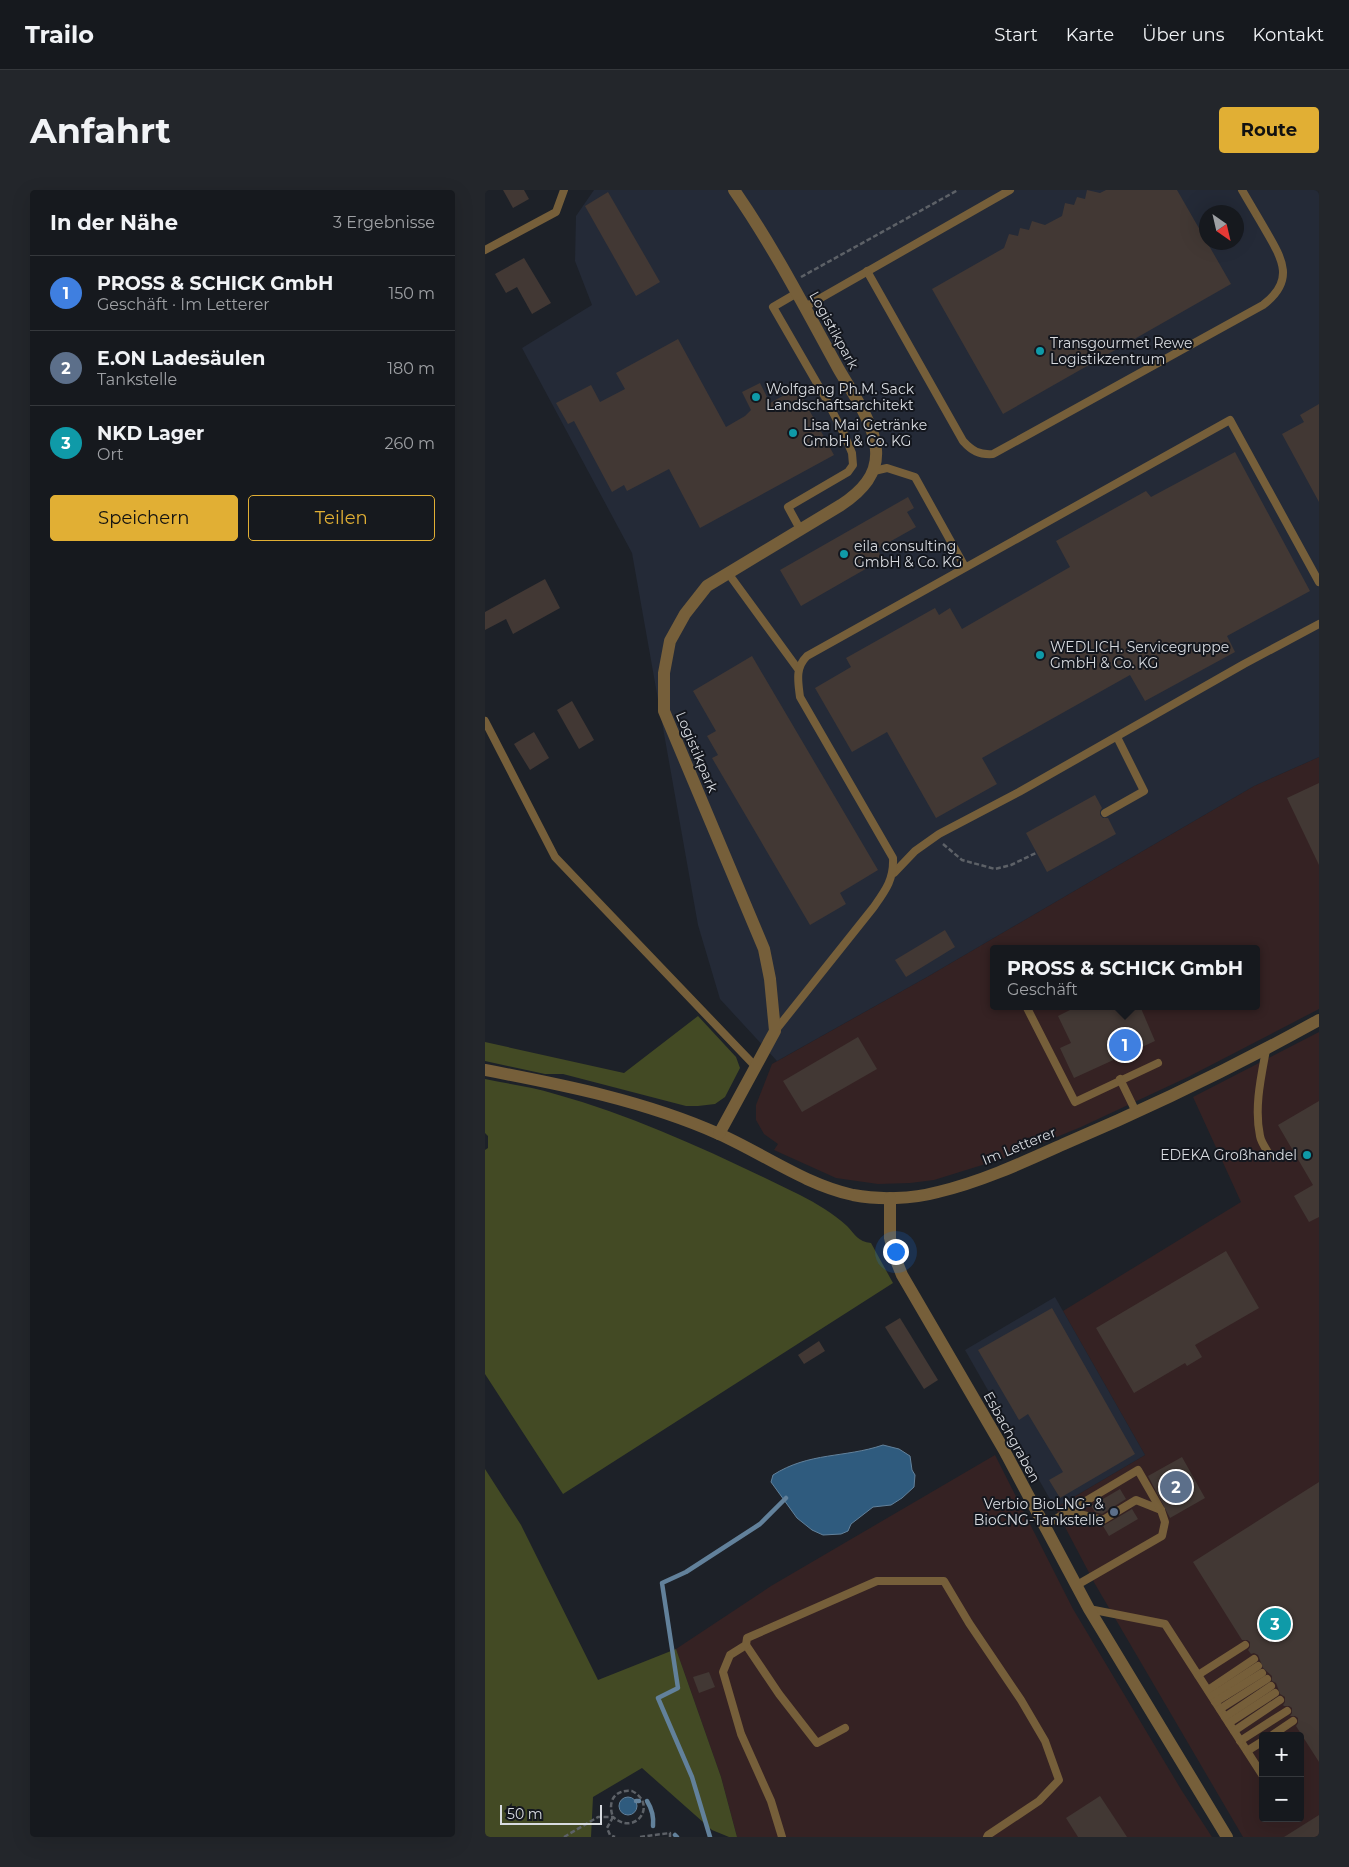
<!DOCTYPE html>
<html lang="de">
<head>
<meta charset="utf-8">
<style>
	body { margin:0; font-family:Montserrat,sans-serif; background:#23262b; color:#f1f3f6 }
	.controls { position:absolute; right:15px; bottom:15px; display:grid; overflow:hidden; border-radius:5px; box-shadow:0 5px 20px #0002 }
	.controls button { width:45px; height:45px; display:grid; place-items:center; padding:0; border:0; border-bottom:1px solid #35383c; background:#16191e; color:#f1f3f6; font:25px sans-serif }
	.compass { position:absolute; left:714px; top:15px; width:45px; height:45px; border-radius:50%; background:#16191e; box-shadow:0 5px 20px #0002; rotate:146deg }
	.scale { position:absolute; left:15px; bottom:12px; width:102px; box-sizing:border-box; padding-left:5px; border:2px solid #d8dbe0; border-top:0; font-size:14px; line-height:18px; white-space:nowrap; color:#d8dbe0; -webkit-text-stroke:4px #14171e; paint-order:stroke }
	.you { position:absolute; left:410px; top:1061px; width:18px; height:18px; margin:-12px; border:4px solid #fff; border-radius:50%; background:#1a73e8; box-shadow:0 0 0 8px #1a73e833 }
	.badge { display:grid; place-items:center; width:32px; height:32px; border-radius:50%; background:#e1af34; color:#fff; font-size:16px; font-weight:700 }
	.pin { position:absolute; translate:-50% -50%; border:2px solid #fff; box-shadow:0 1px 5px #0006 }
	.popup { position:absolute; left:505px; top:755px; width:270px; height:65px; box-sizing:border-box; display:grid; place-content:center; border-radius:5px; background:#16191e; filter:drop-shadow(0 1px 4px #0005); font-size:16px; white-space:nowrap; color:#9ea0a4 }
	.popup b { font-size:19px; color:#f1f3f6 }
	.popup::after { content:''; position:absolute; left:50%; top:100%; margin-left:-10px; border:10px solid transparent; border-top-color:#16191e }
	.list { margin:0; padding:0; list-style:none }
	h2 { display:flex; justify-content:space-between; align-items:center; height:65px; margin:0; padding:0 20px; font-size:21px }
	h2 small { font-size:16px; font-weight:400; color:#9ea0a4 }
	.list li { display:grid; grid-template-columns:32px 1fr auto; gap:15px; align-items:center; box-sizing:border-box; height:75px; padding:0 20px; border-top:1px solid #35383c }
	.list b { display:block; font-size:19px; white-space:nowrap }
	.list p { margin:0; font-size:16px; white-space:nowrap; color:#9ea0a4 }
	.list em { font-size:16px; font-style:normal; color:#9ea0a4 }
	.actions { display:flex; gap:10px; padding:15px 20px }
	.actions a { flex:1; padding:11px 0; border:1px solid #e1af34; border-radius:5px; text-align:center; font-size:18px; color:#e1af34 }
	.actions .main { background:#e1af34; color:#111 }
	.map { position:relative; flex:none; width:834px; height:1647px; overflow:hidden; border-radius:5px }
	header { display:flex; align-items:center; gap:30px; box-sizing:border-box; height:70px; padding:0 25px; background:#16191e; border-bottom:1px solid #35383c }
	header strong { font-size:24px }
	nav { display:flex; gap:28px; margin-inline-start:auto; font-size:18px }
	.intro { display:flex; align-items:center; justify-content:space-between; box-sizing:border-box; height:120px; padding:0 30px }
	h1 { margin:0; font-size:35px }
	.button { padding:12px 22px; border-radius:5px; background:#e1af34; color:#111; font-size:18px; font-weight:700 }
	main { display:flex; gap:30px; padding:0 30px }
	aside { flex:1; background:#16191e; border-radius:5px; box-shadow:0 5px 20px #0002 }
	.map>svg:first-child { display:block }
	.commercial { fill:#352223; fill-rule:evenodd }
	.built { fill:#242a37; fill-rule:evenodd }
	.green { fill:#434a24 }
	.water { fill:#2f5b7e; stroke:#62819b }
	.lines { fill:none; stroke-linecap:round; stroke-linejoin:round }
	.stream { stroke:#62819b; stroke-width:4.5 }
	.building { fill:#423834 }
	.path { stroke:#5d6167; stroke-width:2.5; stroke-dasharray:5 2.5; stroke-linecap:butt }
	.lane { stroke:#765f3a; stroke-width:8 }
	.street { stroke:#765f3a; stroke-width:12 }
	.culture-dot { fill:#0f9aa8; stroke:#14171e; stroke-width:2 }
	.service-dot { fill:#5c6f8a; stroke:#14171e; stroke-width:2 }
	.labels { text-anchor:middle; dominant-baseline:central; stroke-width:4; stroke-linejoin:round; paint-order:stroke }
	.street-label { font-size:14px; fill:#d8dbe0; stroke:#14171e }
	.poi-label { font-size:14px; fill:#d8dbe0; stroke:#14171e; text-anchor:start }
</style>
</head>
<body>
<header>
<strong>Trailo</strong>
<nav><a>Start</a><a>Karte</a><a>Über uns</a><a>Kontakt</a></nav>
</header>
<div class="intro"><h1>Anfahrt</h1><a class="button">Route</a></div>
<main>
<aside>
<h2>In der Nähe<small>3 Ergebnisse</small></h2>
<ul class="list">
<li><span class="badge" style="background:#3f7fe0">1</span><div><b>PROSS &amp; SCHICK GmbH</b><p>Geschäft · Im Letterer</p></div><em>150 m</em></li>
<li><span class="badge" style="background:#5c6f8a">2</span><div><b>E.ON Ladesäulen</b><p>Tankstelle</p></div><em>180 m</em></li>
<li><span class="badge" style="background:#0f9aa8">3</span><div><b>NKD Lager</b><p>Ort</p></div><em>260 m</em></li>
</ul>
<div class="actions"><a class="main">Speichern</a><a>Teilen</a></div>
</aside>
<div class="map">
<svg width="834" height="1647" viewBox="0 0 834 1647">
	<rect width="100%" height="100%" fill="#1d2128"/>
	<g class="commercial">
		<path d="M834 567V819L703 887 596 937 523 967 449 990 425 993 393 994 351 988 289 960 293 954 279 944 271 930V915L287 874 442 787 769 596ZM509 759H771V816H509Z"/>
		<path d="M834 842V1647H758L610 1394 570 1318 660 1265 578 1121 756 1012 708 907ZM778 1546H815V1628H778Z"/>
		<polygon points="510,1265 588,1419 697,1601 727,1647 252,1647 236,1587 191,1459 286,1396"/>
	</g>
	<g class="built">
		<path d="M109 0H834V567L769 596 442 787 292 871 235 809 213 735 147 363 37 158 107 115 90 71 91 26ZM722 22H752V52H722Z"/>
		<polygon points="570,1107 660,1265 570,1318 480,1160"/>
	</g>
	<g class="green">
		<polygon points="213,826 251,867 255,878 240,907 230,914 213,916 201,916 78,884 60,884 0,871 0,852 139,883"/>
		<path d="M0 889C23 894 48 897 70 904 156 928 235 966 315 1005 331 1013 349 1024 362 1036 370 1044 373 1052 386 1053L408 1093 78 1304 0 1184V960L3 958V946L0 943Z"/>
		<polygon points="0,1279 36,1335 113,1490 191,1459 236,1587 252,1647 244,1647 227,1640 157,1578 108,1607 106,1647 0,1647"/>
	</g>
	<g class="water">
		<path d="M398 1255 414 1259 425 1266 427 1280 430 1285 429 1297 417 1308 406 1315 388 1317 366 1334 363 1341 356 1344 338 1345 327 1340 312 1328 286 1292 288 1285C324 1262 360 1268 398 1255Z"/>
		<circle cx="143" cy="1616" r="9"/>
	</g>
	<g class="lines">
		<g class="stream">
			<polyline points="151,1611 154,1611"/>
			<path d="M162 1611C167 1619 169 1626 168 1636"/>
			<polyline points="190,1645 192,1647"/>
			<polyline points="225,1647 207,1587 173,1508 193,1498 177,1393 201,1382 275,1334 301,1308"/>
		</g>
	</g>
	<g class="building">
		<polygon points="18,0 39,0 44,9 28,18"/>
		<polygon points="602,0 615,3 621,0 692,0 746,94 518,224 447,99 519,58 524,44 533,46 535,38 544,40 547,31 560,35 577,26 580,13 589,15 592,7 600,9"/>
		<polygon points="123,2 175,92 151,106 100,16"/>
		<polygon points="39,68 66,113 47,124 32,97 21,103 10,84"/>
		<polygon points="193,149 241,237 260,226 266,220 257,202 275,193 285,213 312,198 349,265 215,338 184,279 142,301 139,295 127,302 89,231 83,234 71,213 106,195 115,212 140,199 131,183"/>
		<polygon points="834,214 834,312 797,244 819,232 815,225"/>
		<polygon points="750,262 825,401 742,446 750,462 660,511 645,485 497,568 512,594 451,628 402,542 367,562 330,498 366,477 361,468 450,418 454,425 465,418 477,439 585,377 571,351 661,301 666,307"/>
		<polygon points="423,307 429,318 422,322 431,337 392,359 398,369 316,416 295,380"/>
		<polygon points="60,389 75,418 28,444 21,429 0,440 0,422"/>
		<polygon points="267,466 393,680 355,703 361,714 325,735 227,568 233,565 222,546 231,541 208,501"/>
		<polygon points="87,511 109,550 94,559 72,520"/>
		<polygon points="49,542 64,568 45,580 29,554"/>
		<polygon points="834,593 834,675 802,608"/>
		<polygon points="610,605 617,618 615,621 615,625 618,628 623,628 631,644 562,682 541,643"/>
		<polygon points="460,740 470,757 421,787 410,770"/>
		<polygon points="593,816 655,816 670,851 589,888 575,858 586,853 573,826"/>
		<polygon points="373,847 392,879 317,922 298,891"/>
		<polygon points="834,911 834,1027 824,1032 809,1006 828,995 793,935"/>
		<polygon points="741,1061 774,1118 710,1155 717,1167 702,1176 700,1173 649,1203 611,1138"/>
		<polygon points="567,1118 650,1264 575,1308 564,1290 578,1282 543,1224 534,1230 493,1160"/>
		<polygon points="415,1128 453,1190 439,1199 400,1137"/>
		<polygon points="334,1151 340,1161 319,1174 313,1165"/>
		<polygon points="697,1267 720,1308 685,1328 663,1286"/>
		<polygon points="834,1292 834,1572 811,1536 813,1533 813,1528 810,1526 805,1526 807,1523 807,1518 804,1516 799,1516 798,1515 800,1512 800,1507 795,1504 791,1493 787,1491 787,1486 778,1478 773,1465 769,1463 766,1464 763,1460 765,1457 765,1452 762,1450 757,1450 708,1372"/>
		<polygon points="635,1299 641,1309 617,1324 610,1322 606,1316"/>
		<polygon points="647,1319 653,1329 624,1346 618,1336"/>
		<polygon points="224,1482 230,1497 214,1503 208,1487"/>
		<polygon points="615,1606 642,1647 593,1647 581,1628"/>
		<polygon points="834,1625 834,1647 799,1647"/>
	</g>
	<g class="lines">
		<g class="path">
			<polyline points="316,87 473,0"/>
			<polyline points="458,654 477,670 510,679 526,675 551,663"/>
			<path d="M79 1647 113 1627H128C151 1647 173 1614 147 1601 130 1599 122 1611 128 1627L122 1638 125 1645 130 1647"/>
			<polyline points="155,1647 185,1643 185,1647"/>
		</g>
		<g class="lane">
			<polyline points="0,60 71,22 79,0"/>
			<path d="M382 81 478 251C487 261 494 265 508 264L778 115C810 91 798 70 781 41 773 27 765 14 757 0"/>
			<polyline points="312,103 288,117 340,207 359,244 367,263 368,275 363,282 303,317 315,339"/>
			<polyline points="320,117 525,0"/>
			<polyline points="389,281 402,278 430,287 480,377"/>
			<polyline points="243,383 313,479"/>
			<polyline points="0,531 70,667 271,877"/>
			<polyline points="620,623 659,601 632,547"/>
			<polyline points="409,683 430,661 454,644 534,602 759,474 834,434"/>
			<polyline points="541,816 590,912 673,873"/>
			<path d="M290 841 388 718C400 701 409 690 408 668L315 507C313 491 310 478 322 466L745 230 834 392"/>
			<path d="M781 860C776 887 769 918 775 946 776 952 781 959 784 964"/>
			<polyline points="635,889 651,922"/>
			<polyline points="584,1321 618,1330 651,1310 676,1320"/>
			<polyline points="559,1336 653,1280 676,1320 680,1332 677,1346 592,1395"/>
			<polyline points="604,1419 680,1434 778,1586"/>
			<polyline points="261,1455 294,1504 332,1553 360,1538"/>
			<polyline points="713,1485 760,1455"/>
			<polyline points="723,1500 769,1469"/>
			<polyline points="727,1506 773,1476"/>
			<polyline points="730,1512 777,1483"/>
			<polyline points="735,1519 782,1489"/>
			<polyline points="740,1527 786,1496"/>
			<polyline points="744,1533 790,1503"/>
			<polyline points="749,1541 795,1510"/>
			<polyline points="786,1546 808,1531"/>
			<polyline points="755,1551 802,1521"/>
			<polyline points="762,1561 778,1551"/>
			<polyline points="297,1647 286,1611 256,1544 238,1482 245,1465 261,1455 262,1448 392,1391 459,1391 484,1433 536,1510 560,1551 574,1590 554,1611 503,1645 502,1647"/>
		</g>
		<g class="street">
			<path d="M0 880C79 895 160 911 234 944 279 964 319 994 368 1005 395 1010 427 1009 453 1002 496 992 539 972 579 954 666 917 751 876 834 830"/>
			<path d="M234 944 290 841 285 789 279 759 179 521V483L185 451 200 424 222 396 356 315C376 302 393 285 391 260 390 234 366 201 353 178 320 118 288 56 249 0"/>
			<polyline points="405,1008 405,1048 409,1065 417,1085 519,1260 604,1419 742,1647"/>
		</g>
	</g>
	<g class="culture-dot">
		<circle cx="555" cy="161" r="5"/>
		<circle cx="271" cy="207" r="5"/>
		<circle cx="308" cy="243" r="5"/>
		<circle cx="359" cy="364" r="5"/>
		<circle cx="555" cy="465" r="5"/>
		<circle cx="822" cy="965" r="5"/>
	</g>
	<circle class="service-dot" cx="629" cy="1322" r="5"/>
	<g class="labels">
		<g class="street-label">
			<text transform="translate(349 140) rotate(61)">Logistikpark</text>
			<text transform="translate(212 562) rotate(67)">Logistikpark</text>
			<text transform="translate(534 956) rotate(-22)">Im Letterer</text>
			<text transform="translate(527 1247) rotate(61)">Esbachgraben</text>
		</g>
		<g class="poi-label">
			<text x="565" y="153">Transgourmet Rewe<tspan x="565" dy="16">Logistikzentrum</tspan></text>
			<text x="281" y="199">Wolfgang Ph.M. Sack<tspan x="281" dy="16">Landschaftsarchitekt</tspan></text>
			<text x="318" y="235">Lisa Mai Getränke<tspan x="318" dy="16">GmbH &amp; Co. KG</tspan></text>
			<text x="369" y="356">eila consulting<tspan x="369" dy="16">GmbH &amp; Co. KG</tspan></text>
			<text x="565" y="457">WEDLICH. Servicegruppe<tspan x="565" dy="16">GmbH &amp; Co. KG</tspan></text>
			<text x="812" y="965" text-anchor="end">EDEKA Großhandel</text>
			<text x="619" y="1314" text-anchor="end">Verbio BioLNG- &amp;<tspan x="619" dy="16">BioCNG-Tankstelle</tspan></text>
		</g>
	</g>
</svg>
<div class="controls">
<button>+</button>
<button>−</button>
</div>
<svg class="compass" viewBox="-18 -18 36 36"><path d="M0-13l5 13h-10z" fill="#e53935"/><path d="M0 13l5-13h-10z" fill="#9ea0a4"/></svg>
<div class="scale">50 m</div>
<div class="you"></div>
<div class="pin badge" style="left:640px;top:855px;background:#3f7fe0">1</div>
<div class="popup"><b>PROSS &amp; SCHICK GmbH</b>Geschäft</div>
<div class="pin badge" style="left:691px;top:1297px;background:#5c6f8a">2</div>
<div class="pin badge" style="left:790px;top:1434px;background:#0f9aa8">3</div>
</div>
</main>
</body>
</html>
